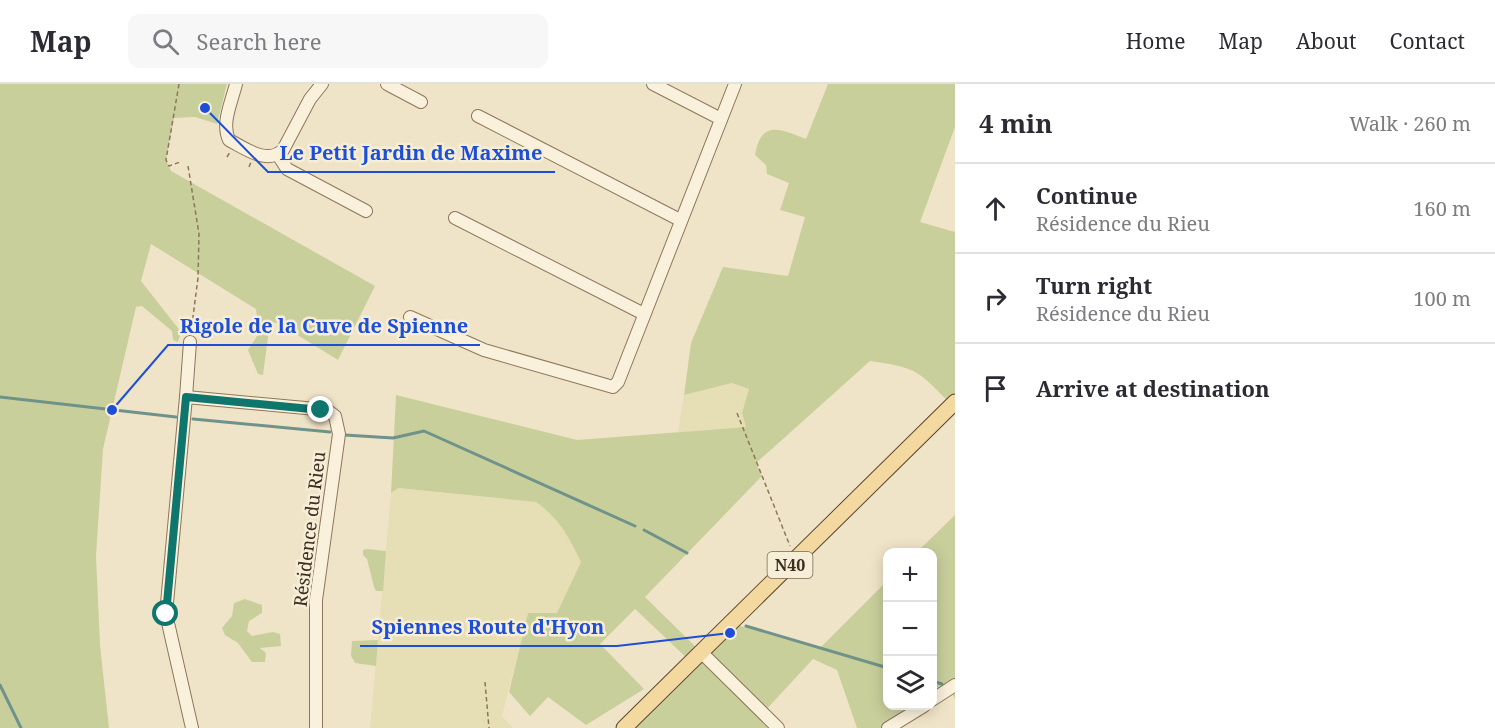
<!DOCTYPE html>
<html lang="en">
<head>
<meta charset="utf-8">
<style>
	body { margin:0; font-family:"Noto Serif",serif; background:#f7f7f7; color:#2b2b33 }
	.controls { position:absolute; right:18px; bottom:18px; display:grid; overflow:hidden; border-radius:12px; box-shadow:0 3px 15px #0003 }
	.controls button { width:54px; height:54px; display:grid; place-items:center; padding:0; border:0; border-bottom:2px solid #e1e1e2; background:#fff; color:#2b2b33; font:30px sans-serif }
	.stop { position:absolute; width:18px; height:18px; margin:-14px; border:4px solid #0f766e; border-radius:50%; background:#fff }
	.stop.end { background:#0f766e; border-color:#fff; box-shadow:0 2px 6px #0008 }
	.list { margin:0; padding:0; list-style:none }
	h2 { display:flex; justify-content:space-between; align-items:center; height:78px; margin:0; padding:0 24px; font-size:26px }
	h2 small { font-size:20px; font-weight:400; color:#7c7c81 }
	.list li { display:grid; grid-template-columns:39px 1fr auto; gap:18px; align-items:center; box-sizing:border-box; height:90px; padding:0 24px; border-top:2px solid #e1e1e2 }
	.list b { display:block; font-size:22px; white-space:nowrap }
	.list p { margin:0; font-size:20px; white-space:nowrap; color:#7c7c81 }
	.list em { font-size:20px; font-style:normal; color:#7c7c81 }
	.icon { flex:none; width:33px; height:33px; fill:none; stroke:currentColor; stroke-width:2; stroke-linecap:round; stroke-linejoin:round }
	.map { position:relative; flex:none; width:955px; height:644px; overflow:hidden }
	header { display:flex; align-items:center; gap:36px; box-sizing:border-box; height:84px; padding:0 30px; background:#fff; border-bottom:2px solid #e1e1e2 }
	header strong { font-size:28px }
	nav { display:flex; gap:33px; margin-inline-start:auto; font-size:21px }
	.search { width:420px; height:54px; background:#f7f7f7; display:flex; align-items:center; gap:15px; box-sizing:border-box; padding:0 21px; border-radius:12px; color:#7c7c81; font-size:22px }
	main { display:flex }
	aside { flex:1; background:#fff }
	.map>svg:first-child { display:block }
	.farmland { fill:#e6deb5 }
	.green { fill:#c9cf9b }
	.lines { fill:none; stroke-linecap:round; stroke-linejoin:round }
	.stream { stroke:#6f938a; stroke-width:3 }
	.minor-casing { stroke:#8d765c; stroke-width:14 }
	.major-casing { stroke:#5b4430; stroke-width:17 }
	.path { stroke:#8d765c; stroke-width:1.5; stroke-dasharray:4.5 3; stroke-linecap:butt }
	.minor { stroke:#faf1dc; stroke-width:12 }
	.major { stroke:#f3d9a0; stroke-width:15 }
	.route { stroke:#0f766e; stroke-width:8 }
	.labels { text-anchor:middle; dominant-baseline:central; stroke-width:5; stroke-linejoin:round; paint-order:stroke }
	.shield { fill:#f7eed8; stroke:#756857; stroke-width:1.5 }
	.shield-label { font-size:16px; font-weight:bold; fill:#3d2e20 }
	.street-label { font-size:18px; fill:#3d2e20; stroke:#f7eed8 }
	.leader { fill:none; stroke:#1d4ed8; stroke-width:2 }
	.callout-dot { fill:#1d4ed8; stroke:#f7eed8; stroke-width:2 }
	.callout-label { font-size:20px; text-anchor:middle; font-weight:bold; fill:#1d4ed8; stroke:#f7eed8; stroke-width:5; stroke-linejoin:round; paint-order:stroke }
</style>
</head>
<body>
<header>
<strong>Map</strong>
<div class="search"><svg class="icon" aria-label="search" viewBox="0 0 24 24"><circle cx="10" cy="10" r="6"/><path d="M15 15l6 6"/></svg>Search here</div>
<nav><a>Home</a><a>Map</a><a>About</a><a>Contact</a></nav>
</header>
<main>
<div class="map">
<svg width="955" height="644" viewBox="0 0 955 644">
	<rect width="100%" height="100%" fill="#f0e4c8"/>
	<g class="farmland">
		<polygon points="733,299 750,305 742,329 746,343 678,348 684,311"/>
		<polygon points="397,404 536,418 554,430 565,444 581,478 557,530 528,529 502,632 513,644 370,644 391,409"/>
	</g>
	<g class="green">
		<polygon points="0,0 227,0 217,40 195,33 174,34 166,76 171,87 375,202 338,276 278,239 270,238 263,291 258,290 248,266 259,249 256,225 151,160 141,197 181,248 178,258 173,256 172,247 142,222 136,223 103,365 96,472 100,561 109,644 0,644"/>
		<path d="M828 0H955V43L920 138 955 148V318L952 321C918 287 919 284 870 277L756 379 762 392 645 513 701 568 730 539 820 564 887 497 888 622H924L888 644H857L837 586 813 575 763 629 778 644H624L691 578 635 525 600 560 644 605 586 641 548 613 530 632 509 608 528 529H557L581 478C569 453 559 434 536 418L398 404 391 409 396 311 577 356 746 343 742 329 749 305 732 299 684 311 691 259 723 183 788 192 805 133 780 126 789 99 767 90 766 81 755 71C761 35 781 45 806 55Z"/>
		<polygon points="955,431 955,615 950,605 933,616 932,468 917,468"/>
		<polygon points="367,465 386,467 383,507 376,507 374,503 367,475 363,471 363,466"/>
		<polygon points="245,515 262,521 262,529 249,537 247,547 252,552 273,548 280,550 281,562 260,564 266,569 265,578 252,578 238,559 225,551 222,544 232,532 234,519"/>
		<polygon points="378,556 376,582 355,579 351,572 352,557"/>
	</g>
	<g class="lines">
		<g class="stream">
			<polyline points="0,313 176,333"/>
			<polyline points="193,335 330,348"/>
			<polyline points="345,351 393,354 424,347 635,442"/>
			<polyline points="644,446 687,469"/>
			<polyline points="746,542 888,584"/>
			<polyline points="932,597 942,600"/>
			<polyline points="0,601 21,644"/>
		</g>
		<defs>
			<g id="minor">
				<path d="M236 0C232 17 221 39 229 56 246 65 267 81 283 66L310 15 322 0"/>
				<polyline points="387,0 421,18"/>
				<polyline points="653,0 721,35"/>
				<polyline points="478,32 680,136"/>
				<polyline points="278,71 287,85 366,127"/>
				<polyline points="455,134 644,230"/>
				<polyline points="410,233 484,266 613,303 618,298 735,0"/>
				<polyline points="186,313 190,258"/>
				<polyline points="701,568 778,644"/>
				<polyline points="932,616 955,601"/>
				<polyline points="192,644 166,530 186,313 327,326 335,332 339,350 316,516 316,644"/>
				<polyline points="888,644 924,622"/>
			</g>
			<polyline id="major" points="624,644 955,318"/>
		</defs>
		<use href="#minor" class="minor-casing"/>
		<use href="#major" class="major-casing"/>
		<g class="path">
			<polyline points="179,0 166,76 169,82 180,78"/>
			<polyline points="227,73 230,68"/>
			<polyline points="188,82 199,150 198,194 191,248"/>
			<polyline points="249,83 251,78"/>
			<polyline points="737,329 790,462"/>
			<polyline points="485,598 489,644"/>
		</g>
		<use href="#minor" class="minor"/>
		<use href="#major" class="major"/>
	</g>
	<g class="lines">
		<polyline class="route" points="166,530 186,313 321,326"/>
	</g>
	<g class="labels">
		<rect class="shield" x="767.5" y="468" width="45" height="26" rx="4.5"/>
		<g class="shield-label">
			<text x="790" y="481">N40</text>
		</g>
		<g class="street-label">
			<text transform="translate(309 445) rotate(-83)">Résidence du Rieu</text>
		</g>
	</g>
	<path class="leader" d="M205 24L268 88H555M112 326L168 261H480M730 549L617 562H360"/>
	<g class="callout-dot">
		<circle cx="205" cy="24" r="6"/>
		<circle cx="112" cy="326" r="6"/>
		<circle cx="730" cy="549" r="6"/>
	</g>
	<g class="callout-label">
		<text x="411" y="76">Le Petit Jardin de Maxime</text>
		<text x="324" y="249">Rigole de la Cuve de Spienne</text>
		<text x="488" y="550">Spiennes Route d'Hyon</text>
	</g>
</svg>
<div class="controls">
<button>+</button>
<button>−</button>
<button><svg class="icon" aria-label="layers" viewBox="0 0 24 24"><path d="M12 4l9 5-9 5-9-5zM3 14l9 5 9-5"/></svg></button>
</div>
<div class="stop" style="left:166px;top:530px"></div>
<div class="stop end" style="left:321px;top:326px"></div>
</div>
<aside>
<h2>4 min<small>Walk · 260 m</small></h2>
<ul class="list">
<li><svg class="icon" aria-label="ahead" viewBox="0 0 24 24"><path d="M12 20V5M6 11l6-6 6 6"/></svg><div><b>Continue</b><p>Résidence du Rieu</p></div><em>160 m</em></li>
<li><svg class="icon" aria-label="right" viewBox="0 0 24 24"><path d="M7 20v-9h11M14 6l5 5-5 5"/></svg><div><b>Turn right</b><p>Résidence du Rieu</p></div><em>100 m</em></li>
<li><svg class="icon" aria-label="arrive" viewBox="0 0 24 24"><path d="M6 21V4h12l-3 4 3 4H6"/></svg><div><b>Arrive at destination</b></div></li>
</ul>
</aside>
</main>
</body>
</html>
